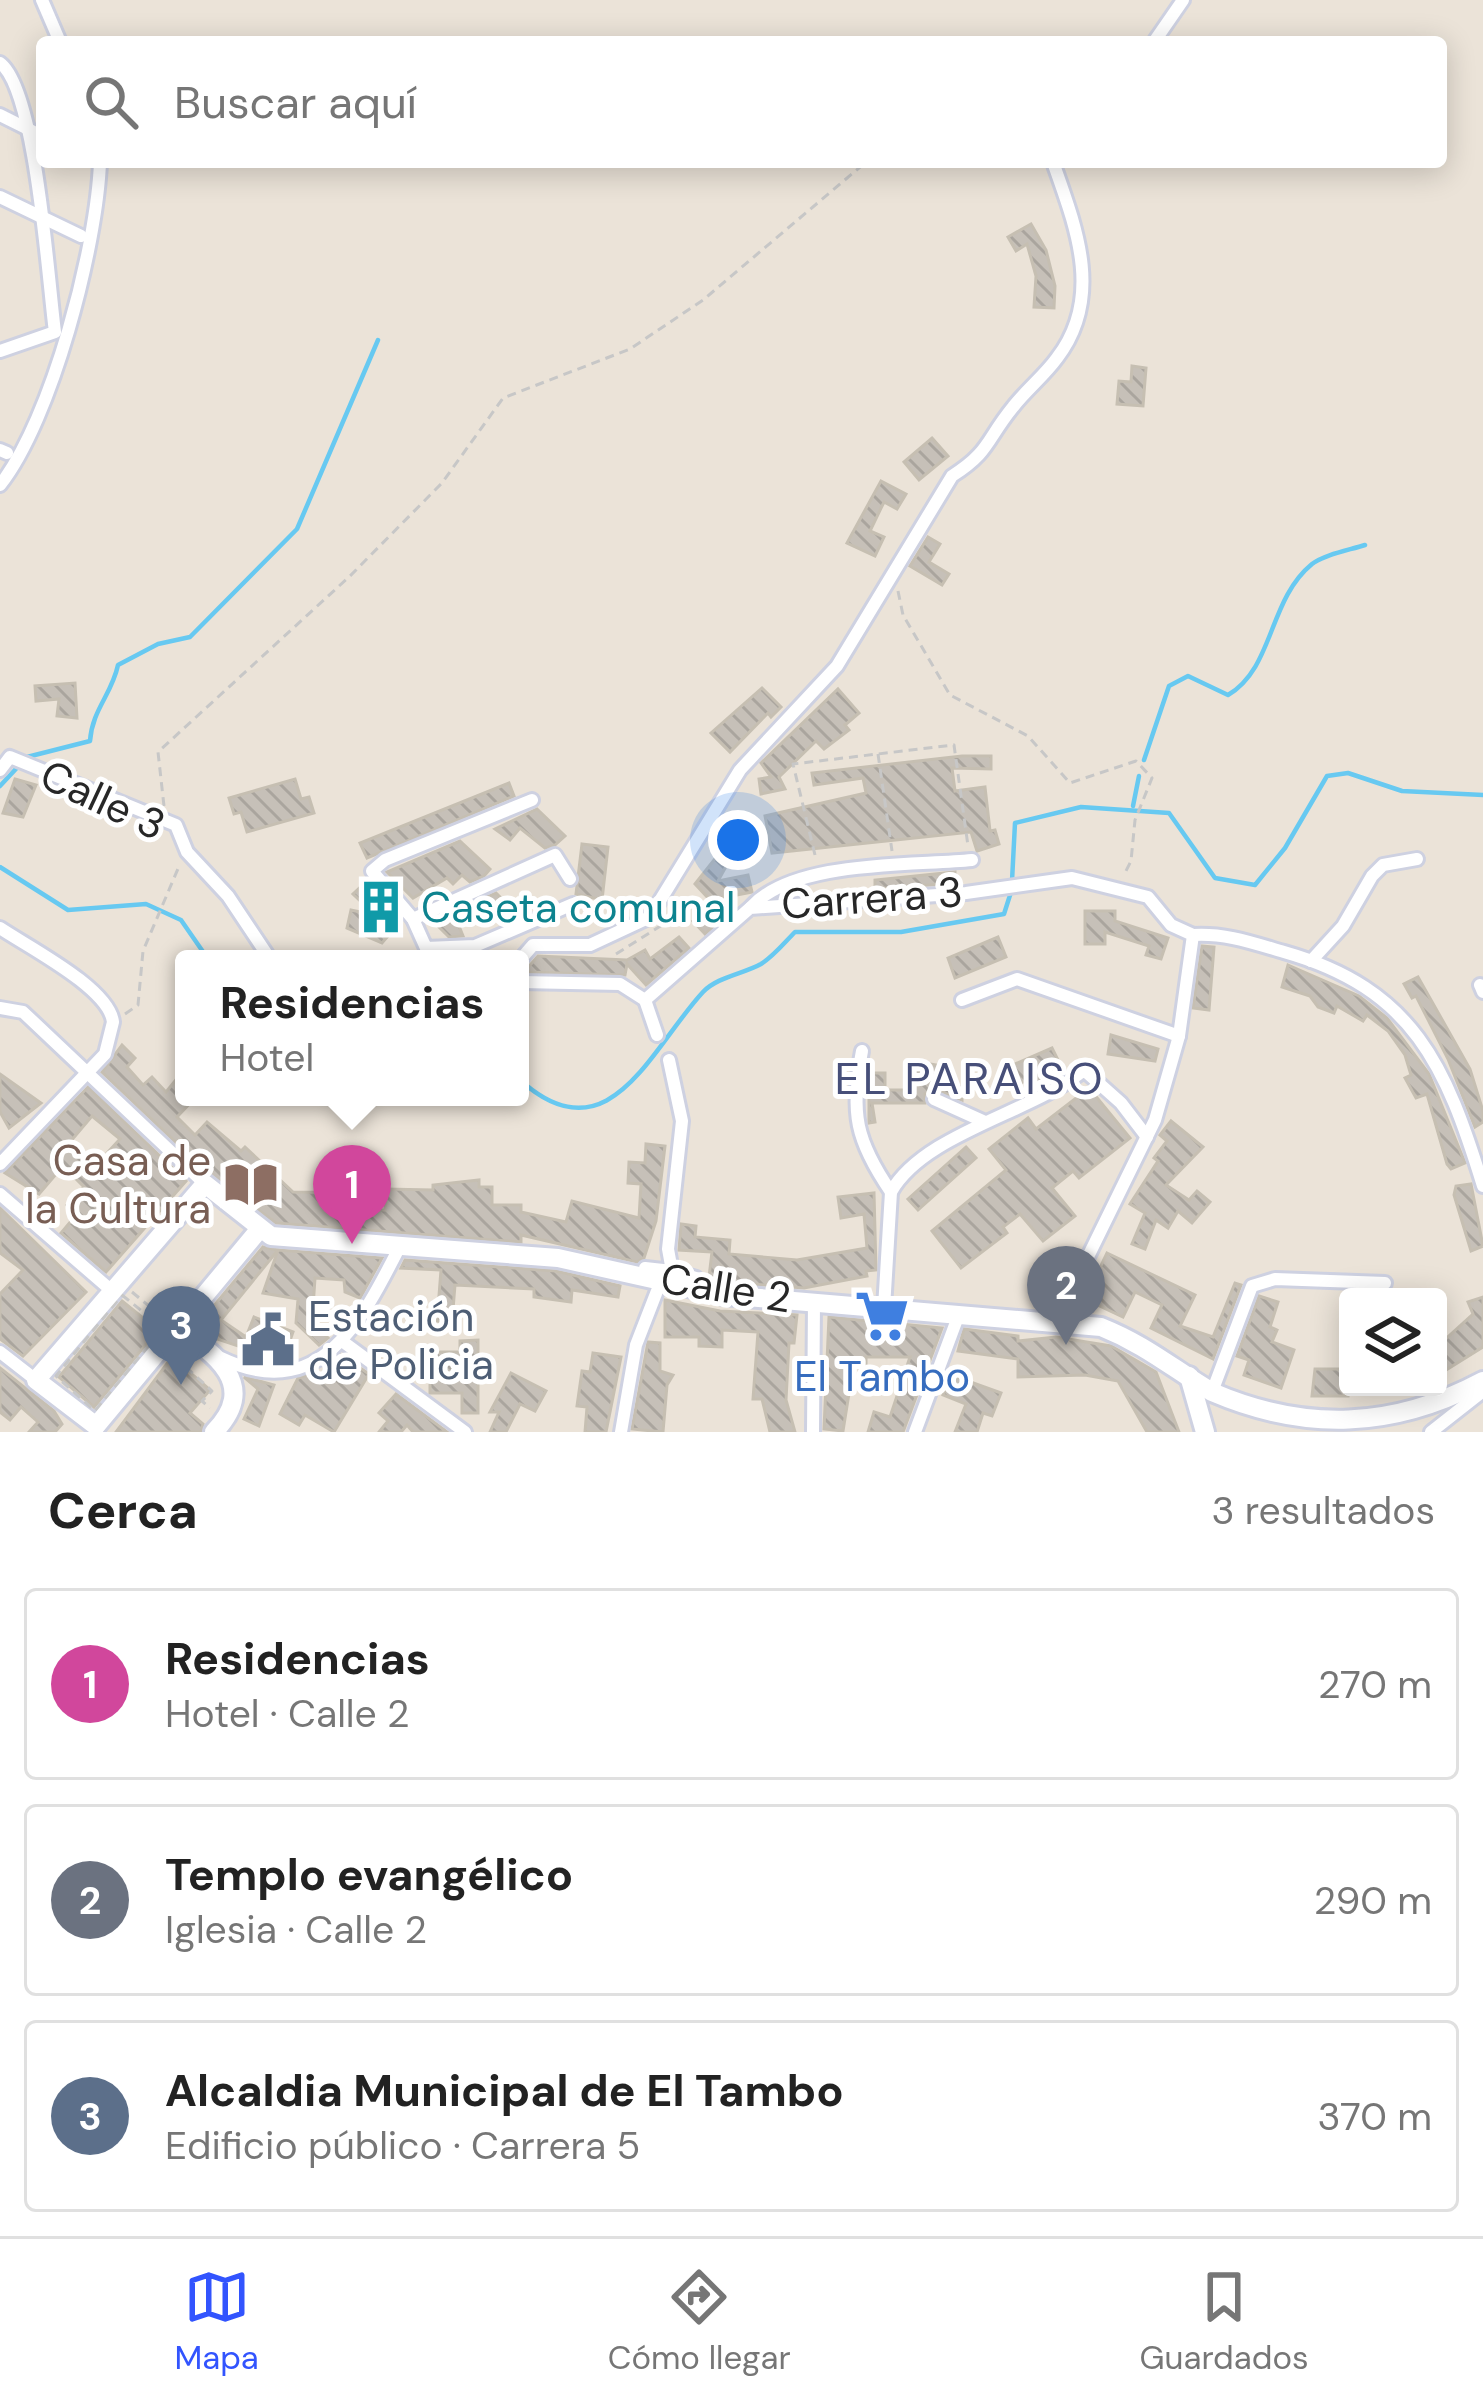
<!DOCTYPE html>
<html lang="es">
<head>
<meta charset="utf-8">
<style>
	body { margin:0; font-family:"DM Sans",sans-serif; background:#f2f2f2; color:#222 }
	.controls { position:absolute; right:36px; bottom:36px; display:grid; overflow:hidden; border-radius:12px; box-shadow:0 6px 30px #0003 }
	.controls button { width:108px; height:108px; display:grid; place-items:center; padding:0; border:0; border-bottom:3px solid #e0e0e0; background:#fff; color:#222; font:60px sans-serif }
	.you { position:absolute; left:738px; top:840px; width:42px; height:42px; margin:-30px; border:9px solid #fff; border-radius:50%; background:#1a73e8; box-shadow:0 0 0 18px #1a73e833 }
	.badge { display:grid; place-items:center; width:78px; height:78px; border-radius:50%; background:#3254fe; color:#fff; font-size:39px; font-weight:700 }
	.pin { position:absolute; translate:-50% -99px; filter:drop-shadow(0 3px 6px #0008) }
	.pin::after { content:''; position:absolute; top:63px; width:42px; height:36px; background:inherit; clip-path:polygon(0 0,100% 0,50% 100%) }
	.popup { position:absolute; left:175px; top:950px; width:354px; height:156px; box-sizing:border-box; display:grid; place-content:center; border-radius:12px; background:#fff; filter:drop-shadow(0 3px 9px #0005); font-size:39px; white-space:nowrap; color:#767676 }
	.popup b { font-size:45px; color:#222 }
	.popup::after { content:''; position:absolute; left:50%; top:100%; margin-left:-24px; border:24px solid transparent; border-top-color:#fff }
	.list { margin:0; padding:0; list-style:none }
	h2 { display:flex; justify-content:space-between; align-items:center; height:156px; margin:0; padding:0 48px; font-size:51px }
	h2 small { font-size:39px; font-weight:400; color:#767676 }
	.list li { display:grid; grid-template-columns:78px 1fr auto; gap:36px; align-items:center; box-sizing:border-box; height:192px; margin:0 24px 24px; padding:0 24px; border:3px solid #e0e0e0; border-radius:12px }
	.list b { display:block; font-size:45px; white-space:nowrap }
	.list p { margin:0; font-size:39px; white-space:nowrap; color:#767676 }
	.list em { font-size:39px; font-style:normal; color:#767676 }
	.icon { flex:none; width:66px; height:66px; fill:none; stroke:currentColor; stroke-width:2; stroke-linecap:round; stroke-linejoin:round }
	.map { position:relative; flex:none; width:1483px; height:1432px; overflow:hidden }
	.search { position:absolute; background:#fff; box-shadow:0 6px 30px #0003; left:36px; right:36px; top:36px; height:132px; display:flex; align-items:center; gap:30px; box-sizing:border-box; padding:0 42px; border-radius:12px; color:#767676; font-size:45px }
	.sheet { height:804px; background:#fff }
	nav { display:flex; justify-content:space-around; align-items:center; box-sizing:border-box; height:168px; border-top:3px solid #e0e0e0; background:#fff; font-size:33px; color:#767676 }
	nav a { display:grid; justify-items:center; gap:6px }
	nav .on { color:#3254fe }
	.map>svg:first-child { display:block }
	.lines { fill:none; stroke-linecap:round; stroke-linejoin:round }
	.stream { stroke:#67c9f1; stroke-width:4.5 }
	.building { fill:url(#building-back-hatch); stroke:#c6bfb2; stroke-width:3; fill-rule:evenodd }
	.street-casing { stroke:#ced1e1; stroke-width:18 }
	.secondary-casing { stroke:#ced1e1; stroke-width:24 }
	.path { stroke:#c7c7c7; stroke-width:3; stroke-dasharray:9 6; stroke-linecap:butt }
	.street { stroke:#fff; stroke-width:12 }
	.secondary { stroke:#fff; stroke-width:18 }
	.labels { text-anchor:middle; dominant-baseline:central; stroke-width:10; stroke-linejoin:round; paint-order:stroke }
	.street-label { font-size:42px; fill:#272727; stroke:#fff }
	.culture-label { font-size:42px; fill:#0d838f; stroke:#fff; text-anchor:start }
	.education-label { font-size:42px; fill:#785e54; stroke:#fff; text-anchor:end }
	.service-label { font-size:42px; fill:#4e5e75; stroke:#fff; text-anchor:start }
	.shop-label { font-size:42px; fill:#366cbe; stroke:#fff }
	.neighbourhood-label { font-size:45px; letter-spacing:3px; fill:#474f79; stroke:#fff }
</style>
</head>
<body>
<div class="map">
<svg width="1483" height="1432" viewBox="0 0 1483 1432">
	<defs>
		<pattern id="building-back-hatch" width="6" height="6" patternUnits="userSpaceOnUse" patternTransform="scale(3)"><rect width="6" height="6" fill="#c6c0b8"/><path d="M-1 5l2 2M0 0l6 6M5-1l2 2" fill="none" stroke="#aaa59e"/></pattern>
	</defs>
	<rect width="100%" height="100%" fill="#ebe3d8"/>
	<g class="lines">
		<g class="stream">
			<path d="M1144 760 1169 686 1188 676 1228 695C1274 668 1268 600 1312 564 1325 554 1350 550 1365 545"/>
			<path d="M0 786 27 757 90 741C92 710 112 694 118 665L158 644 190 637 297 529 378 340"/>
			<polyline points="1133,806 1139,776"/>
			<polyline points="0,867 68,910 146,904 181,920 208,959"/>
			<polyline points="1012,881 1015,823 1081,807 1169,813 1215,878 1255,885 1285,848 1327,776 1348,773 1402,791 1483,795"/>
			<path d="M520 1080C609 1160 651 1048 703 992 717 977 743 974 761 964 774 956 785 942 795 932H901L1004 914 1011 892"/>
		</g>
	</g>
	<g class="building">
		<polygon points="1031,224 1046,250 1055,286 1054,308 1034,307 1036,276 1027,244 1016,251 1008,237"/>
		<polygon points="1132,366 1146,368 1143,406 1117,404 1119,381 1131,382"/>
		<polygon points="932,438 948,456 919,480 904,462"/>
		<polygon points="881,481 906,494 897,509 884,502 870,531 884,537 875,556 847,543"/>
		<polygon points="928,537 940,544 929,562 949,574 942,585 910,566"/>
		<polygon points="75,683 77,718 57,716 59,699 36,701 35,686"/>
		<polygon points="762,688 781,707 771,717 768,713 730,752 711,733"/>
		<polygon points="838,689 859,713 845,725 849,730 824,749 816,741 779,777 785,789 761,794 759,779 771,777 761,763"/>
		<polygon points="962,756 991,756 991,769 952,768 955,791 985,787 990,831 995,830 999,844 977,851 971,832 772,853 765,816 866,793 863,778 814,785 812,773"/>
		<polygon points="15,779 36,785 23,817 3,813"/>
		<polygon points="295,779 301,799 309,797 314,813 247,832 241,812 234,814 229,798"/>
		<polygon points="509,783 514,796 367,858 360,843"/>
		<polygon points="537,809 565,836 555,845 545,848 520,828 510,840 495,829"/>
		<polygon points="460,841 490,869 484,876 470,882 462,875 453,884 447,878 413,898 387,872"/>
		<polygon points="582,844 608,847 602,900 576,894"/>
		<polygon points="718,855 729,861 718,881 748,875 752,892 721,898 732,910 705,934 693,921 719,898 710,900 695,884"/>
		<polygon points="955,872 955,883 875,889 875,880"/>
		<polygon points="367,881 397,916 388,923 395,928 382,943 347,928 351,910 375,915 353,894"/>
		<polygon points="496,893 504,901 485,919 476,910 459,926 463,936 449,937 433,921"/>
		<polygon points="1085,911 1115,911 1115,921 1168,938 1161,959 1146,955 1149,946 1105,932 1105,944 1085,944"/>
		<polygon points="679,937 689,948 646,985 627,964 625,975 524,972 538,956 627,960 645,950 650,959"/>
		<polygon points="998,937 1006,957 955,978 948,958"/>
		<polygon points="1202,946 1214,947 1209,1010 1193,1008"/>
		<polygon points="1288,965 1359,996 1387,1018 1429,1074 1465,1163 1451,1169 1447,1164 1427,1094 1416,1098 1405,1078 1411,1075 1405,1055 1388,1031 1367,1015 1363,1021 1337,1006 1334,1013 1318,1007 1310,996 1282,987"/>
		<polygon points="1418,977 1470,1069 1483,1111 1483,1122 1475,1127 1448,1059 1416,996 1412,998 1404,984"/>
		<polygon points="1111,1035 1158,1049 1155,1061 1108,1054"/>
		<polygon points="122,1045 135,1058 127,1067 143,1085 152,1077 166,1092 175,1081 184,1097 196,1097 177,1117 195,1135 207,1122 241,1151 245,1147 293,1192 364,1193 363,1210 385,1210 386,1189 433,1190 433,1185 479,1180 479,1187 492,1187 492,1205 521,1205 521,1212 566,1222 572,1201 639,1218 641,1184 628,1183 629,1162 645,1163 646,1144 665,1146 656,1221 644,1258 637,1262 521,1235 521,1242 276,1223 206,1171 102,1072"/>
		<polygon points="1052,1048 1061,1066 1049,1072 1053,1078 1035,1087 1030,1079 1016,1085 1008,1067"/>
		<polygon points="930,1064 948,1067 945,1086 962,1087 962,1100 934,1089 925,1094 925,1103 872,1103 875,1122 869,1123 869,1073 885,1073 885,1090 907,1090 909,1067"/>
		<polygon points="0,1074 41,1103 9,1128 0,1112"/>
		<path d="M88 1087 186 1181 106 1272 61 1233 77 1214 67 1205 84 1187 63 1166 39 1194 5 1173ZM92 1116 120 1139 97 1164 70 1142Z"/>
		<polygon points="1089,1088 1130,1138 1079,1178 1073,1171 1052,1188 1075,1216 1043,1241 1020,1214 1003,1227 1007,1233 961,1268 932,1231 1006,1170 989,1149 1028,1118 1036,1129"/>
		<polygon points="1171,1121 1203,1147 1166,1185 1189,1200 1197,1191 1210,1202 1192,1223 1178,1211 1168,1228 1156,1220 1145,1249 1132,1244 1145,1213 1130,1204 1158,1161 1154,1158 1167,1141 1160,1135"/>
		<polygon points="966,1147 976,1158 918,1210 908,1199"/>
		<polygon points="1471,1184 1483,1246 1471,1251 1454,1195 1456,1186"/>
		<polygon points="874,1193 876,1270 866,1271 867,1276 804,1288 726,1282 709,1277 712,1252 679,1250 681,1224 696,1226 695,1237 730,1240 729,1254 797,1260 867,1248 864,1214 841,1218 838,1197"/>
		<polygon points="0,1208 86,1292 23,1356 0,1339 0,1294 23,1270 0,1253"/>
		<polygon points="263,1247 278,1250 221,1320 246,1337 254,1317 293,1332 283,1361 214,1338 197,1326"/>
		<polygon points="278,1250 382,1258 360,1298 345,1292 344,1280 315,1278 312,1323 328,1338 319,1345 296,1323 298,1299 263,1293"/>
		<polygon points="1107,1253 1195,1295 1180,1326 1213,1337 1235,1283 1241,1285 1213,1359 1151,1328 1162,1305 1135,1292 1123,1317 1085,1299"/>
		<polygon points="405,1260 556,1271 620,1286 618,1297 572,1290 571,1302 534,1297 534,1289 455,1285 452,1322 437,1321 441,1270 401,1268"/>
		<polygon points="1259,1296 1278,1302 1270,1327 1277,1330 1272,1342 1294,1350 1281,1388 1244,1375 1249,1360 1237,1356"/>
		<polygon points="1483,1297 1483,1347 1438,1375 1438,1346 1473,1314 1468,1302"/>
		<polygon points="665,1300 720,1311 797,1315 794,1343 789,1343 786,1400 795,1432 770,1432 762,1399 753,1399 758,1332 722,1330 722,1347 699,1346 699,1337 665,1337"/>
		<polygon points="122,1301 158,1330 94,1407 59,1377"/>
		<polygon points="829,1317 942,1328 903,1432 868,1432 874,1412 890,1417 910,1357 866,1357 866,1363 854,1362 843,1431 824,1429"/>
		<polygon points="964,1329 1018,1336 1018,1341 1056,1337 1111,1346 1156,1372 1179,1432 1147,1432 1118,1381 1085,1375 1018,1377 1018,1359 958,1351"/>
		<polygon points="478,1340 478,1413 462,1413 462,1393 430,1393 430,1367 435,1367 434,1352 460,1352 460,1341"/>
		<polygon points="648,1342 660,1343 660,1371 673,1375 667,1385 663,1432 632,1429"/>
		<polygon points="593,1353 621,1357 606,1432 585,1432 587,1407 577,1406 582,1371 590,1372"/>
		<polygon points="341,1355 369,1374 334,1432 305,1415 299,1425 280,1414 298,1378 311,1374 325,1382"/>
		<polygon points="172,1357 210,1390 190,1413 203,1424 201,1432 116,1432"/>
		<polygon points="0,1368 54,1411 62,1424 55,1432 29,1432 38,1422 21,1407 10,1420 0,1412"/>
		<polygon points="1315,1369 1348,1369 1348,1396 1312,1396"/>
		<polygon points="511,1373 546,1391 535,1411 520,1404 506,1432 490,1432 499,1412 490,1412"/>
		<polygon points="951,1375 1001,1393 992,1416 983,1413 977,1432 955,1432 966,1404 943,1395"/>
		<polygon points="244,1377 274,1385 259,1426 244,1419 258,1389"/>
		<polygon points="396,1394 447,1432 413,1432 407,1425 401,1432 379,1432 388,1421 379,1413"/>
	</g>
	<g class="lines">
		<defs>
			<g id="street">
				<polyline points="42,0 60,42"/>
				<polyline points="1154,42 1183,0"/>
				<path d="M0 63C36 89 48 280 55 332L0 351"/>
				<polyline points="0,115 42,136"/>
				<polyline points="0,197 81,236"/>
				<polyline points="0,450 7,453"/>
				<path d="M0 485C52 419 97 246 100 162"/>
				<polyline points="0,770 10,757 176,825 187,852 228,896 270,959"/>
				<polyline points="532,800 385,860 372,871 413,919 426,948 475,946 573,904"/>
				<path d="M751 907C794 860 910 866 972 860"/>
				<polyline points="413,919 555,855 570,879"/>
				<path d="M0 928C28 947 109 988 113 1022L105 1054 0 1164"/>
				<path d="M1193 935C1226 933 1253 943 1284 952 1414 989 1446 1066 1483 1186"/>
				<path d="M520 960 533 945H590L650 917 740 770 837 666 952 476C990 452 986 440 1013 407 1026 390 1044 376 1057 358 1104 297 1076 227 1053 162"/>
				<polyline points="1311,961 1343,926 1372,876 1383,865 1417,859"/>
				<polyline points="520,982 620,984 645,1000 750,908 966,893 1072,878 1148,897 1171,925 1193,935 1179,1036 1155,1120 1057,1320"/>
				<polyline points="1480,985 1483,992"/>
				<polyline points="645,1000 657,1035"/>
				<polyline points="962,1000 1017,979 1179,1036"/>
				<polyline points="0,1008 23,1012 205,1184"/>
				<path d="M862 1051C850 1113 856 1141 891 1192"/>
				<polyline points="669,1060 682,1121 668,1249 672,1271 696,1278 707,1291"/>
				<polyline points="934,1099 985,1122"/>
				<polyline points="0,1194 112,1291"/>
				<polyline points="645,1268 672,1271"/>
				<path d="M884 1308 891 1192C924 1133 1034 1112 1084 1070L1121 1103 1147 1137"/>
				<polyline points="342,1341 465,1432"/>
				<polyline points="0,1352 36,1380"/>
				<path d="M221 1358C319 1405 361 1323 400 1246"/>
				<polyline points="1212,1392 1252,1286 1275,1279 1385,1283"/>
				<polyline points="621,1432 636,1345 657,1291"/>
				<polyline points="813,1432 814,1302"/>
				<polyline points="915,1432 959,1314"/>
				<polyline points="1431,1432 1483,1391"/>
			</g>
			<g id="secondary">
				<path d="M258 1231 96 1426 36 1380 205 1184 271 1236 558 1258 724 1295 1101 1327C1146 1345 1172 1368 1212 1392 1305 1432 1393 1429 1483 1381"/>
				<path d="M177 1329C215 1353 260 1385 214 1432"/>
				<polyline points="1189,1376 1205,1432"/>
			</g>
		</defs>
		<use href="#street" class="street-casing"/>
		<use href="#secondary" class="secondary-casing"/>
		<g class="path">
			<polyline points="898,591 903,615 950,695 1028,736 1070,783 1136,761 1152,778 1135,820 1131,861 1124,875"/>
			<polyline points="878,754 892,851"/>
			<polyline points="164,806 158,752 350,576 442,483 503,398 630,349 703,300 866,162"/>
			<polyline points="815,855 793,764 954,745 968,846"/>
			<polyline points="616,954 662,925"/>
			<polyline points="125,1014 138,1005 143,951 180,864"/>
			<polyline points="132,1292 166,1320"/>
			<polygon points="122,1295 163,1328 95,1411 56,1376"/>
			<polyline points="175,1357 212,1391 202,1401 210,1408"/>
		</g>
		<use href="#street" class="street"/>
		<use href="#secondary" class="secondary"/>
	</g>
	<defs>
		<symbol id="building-bare" viewBox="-9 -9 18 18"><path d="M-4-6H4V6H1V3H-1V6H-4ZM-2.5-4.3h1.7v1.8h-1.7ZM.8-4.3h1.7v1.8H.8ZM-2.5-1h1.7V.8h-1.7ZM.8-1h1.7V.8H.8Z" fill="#0f9aa8" stroke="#fff" stroke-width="2.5" paint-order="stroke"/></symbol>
		<symbol id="library-bare" viewBox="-9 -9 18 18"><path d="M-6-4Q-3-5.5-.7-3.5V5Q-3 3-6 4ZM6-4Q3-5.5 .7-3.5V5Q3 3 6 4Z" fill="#8d6e63" stroke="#fff" stroke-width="2.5" paint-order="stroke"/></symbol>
		<symbol id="supermarket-bare" viewBox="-9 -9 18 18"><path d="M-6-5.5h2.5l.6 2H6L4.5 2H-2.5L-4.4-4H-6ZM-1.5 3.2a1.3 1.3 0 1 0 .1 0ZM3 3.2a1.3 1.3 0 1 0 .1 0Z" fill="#3f7fe0" stroke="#fff" stroke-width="2.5" paint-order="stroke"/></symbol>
		<symbol id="civic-bare" viewBox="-9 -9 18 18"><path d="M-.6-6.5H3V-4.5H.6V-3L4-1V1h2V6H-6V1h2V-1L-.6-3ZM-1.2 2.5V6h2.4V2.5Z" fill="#5c6f8a" stroke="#fff" stroke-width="2.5" paint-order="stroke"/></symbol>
	</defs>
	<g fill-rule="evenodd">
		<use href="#building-bare" x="343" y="869" width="76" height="76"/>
		<use href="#library-bare" x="213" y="1146" width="76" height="76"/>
		<use href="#supermarket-bare" x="844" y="1278" width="76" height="76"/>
		<use href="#civic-bare" x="230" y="1302" width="76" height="76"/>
	</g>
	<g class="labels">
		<g class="street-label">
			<text transform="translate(103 800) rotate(25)">Calle 3</text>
			<text transform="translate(872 898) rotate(-4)">Carrera 3</text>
			<text transform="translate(726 1288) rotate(9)">Calle 2</text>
		</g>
		<g class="culture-label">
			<text x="421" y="907">Caseta comunal</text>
		</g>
		<g class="education-label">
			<text x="211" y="1160">Casa de<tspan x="211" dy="48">la Cultura</tspan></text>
		</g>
		<g class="service-label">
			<text x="308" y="1316">Estación<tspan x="308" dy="48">de Policia</tspan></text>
		</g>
		<g class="shop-label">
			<text x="882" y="1376">El Tambo</text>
		</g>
		<g class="neighbourhood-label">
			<text x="970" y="1078">EL PARAISO</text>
		</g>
	</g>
</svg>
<div class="controls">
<button><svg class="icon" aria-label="layers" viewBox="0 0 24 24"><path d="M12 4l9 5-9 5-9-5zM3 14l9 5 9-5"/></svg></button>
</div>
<div class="you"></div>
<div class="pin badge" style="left:352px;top:1244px;background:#d1479c">1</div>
<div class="popup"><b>Residencias</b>Hotel</div>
<div class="pin badge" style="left:1066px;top:1345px;background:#6b7280">2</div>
<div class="pin badge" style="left:181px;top:1385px;background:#5c6f8a">3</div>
<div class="search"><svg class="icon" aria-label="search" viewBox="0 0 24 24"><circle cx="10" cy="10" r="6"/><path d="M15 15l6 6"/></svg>Buscar aquí</div>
</div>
<section class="sheet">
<h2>Cerca<small>3 resultados</small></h2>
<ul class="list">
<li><span class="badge" style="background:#d1479c">1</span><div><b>Residencias</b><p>Hotel · Calle 2</p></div><em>270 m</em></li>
<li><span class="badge" style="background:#6b7280">2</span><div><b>Templo evangélico</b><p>Iglesia · Calle 2</p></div><em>290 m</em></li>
<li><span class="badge" style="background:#5c6f8a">3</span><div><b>Alcaldia Municipal de El Tambo</b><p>Edificio público · Carrera 5</p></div><em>370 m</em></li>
</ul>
</section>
<nav>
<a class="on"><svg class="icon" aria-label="map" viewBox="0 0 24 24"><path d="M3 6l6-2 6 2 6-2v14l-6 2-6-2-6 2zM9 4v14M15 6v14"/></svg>Mapa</a>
<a><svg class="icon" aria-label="directions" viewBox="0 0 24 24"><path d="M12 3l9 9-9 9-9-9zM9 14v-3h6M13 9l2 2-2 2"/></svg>Cómo llegar</a>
<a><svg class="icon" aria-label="saved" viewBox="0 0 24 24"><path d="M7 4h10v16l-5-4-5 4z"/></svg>Guardados</a>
</nav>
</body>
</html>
